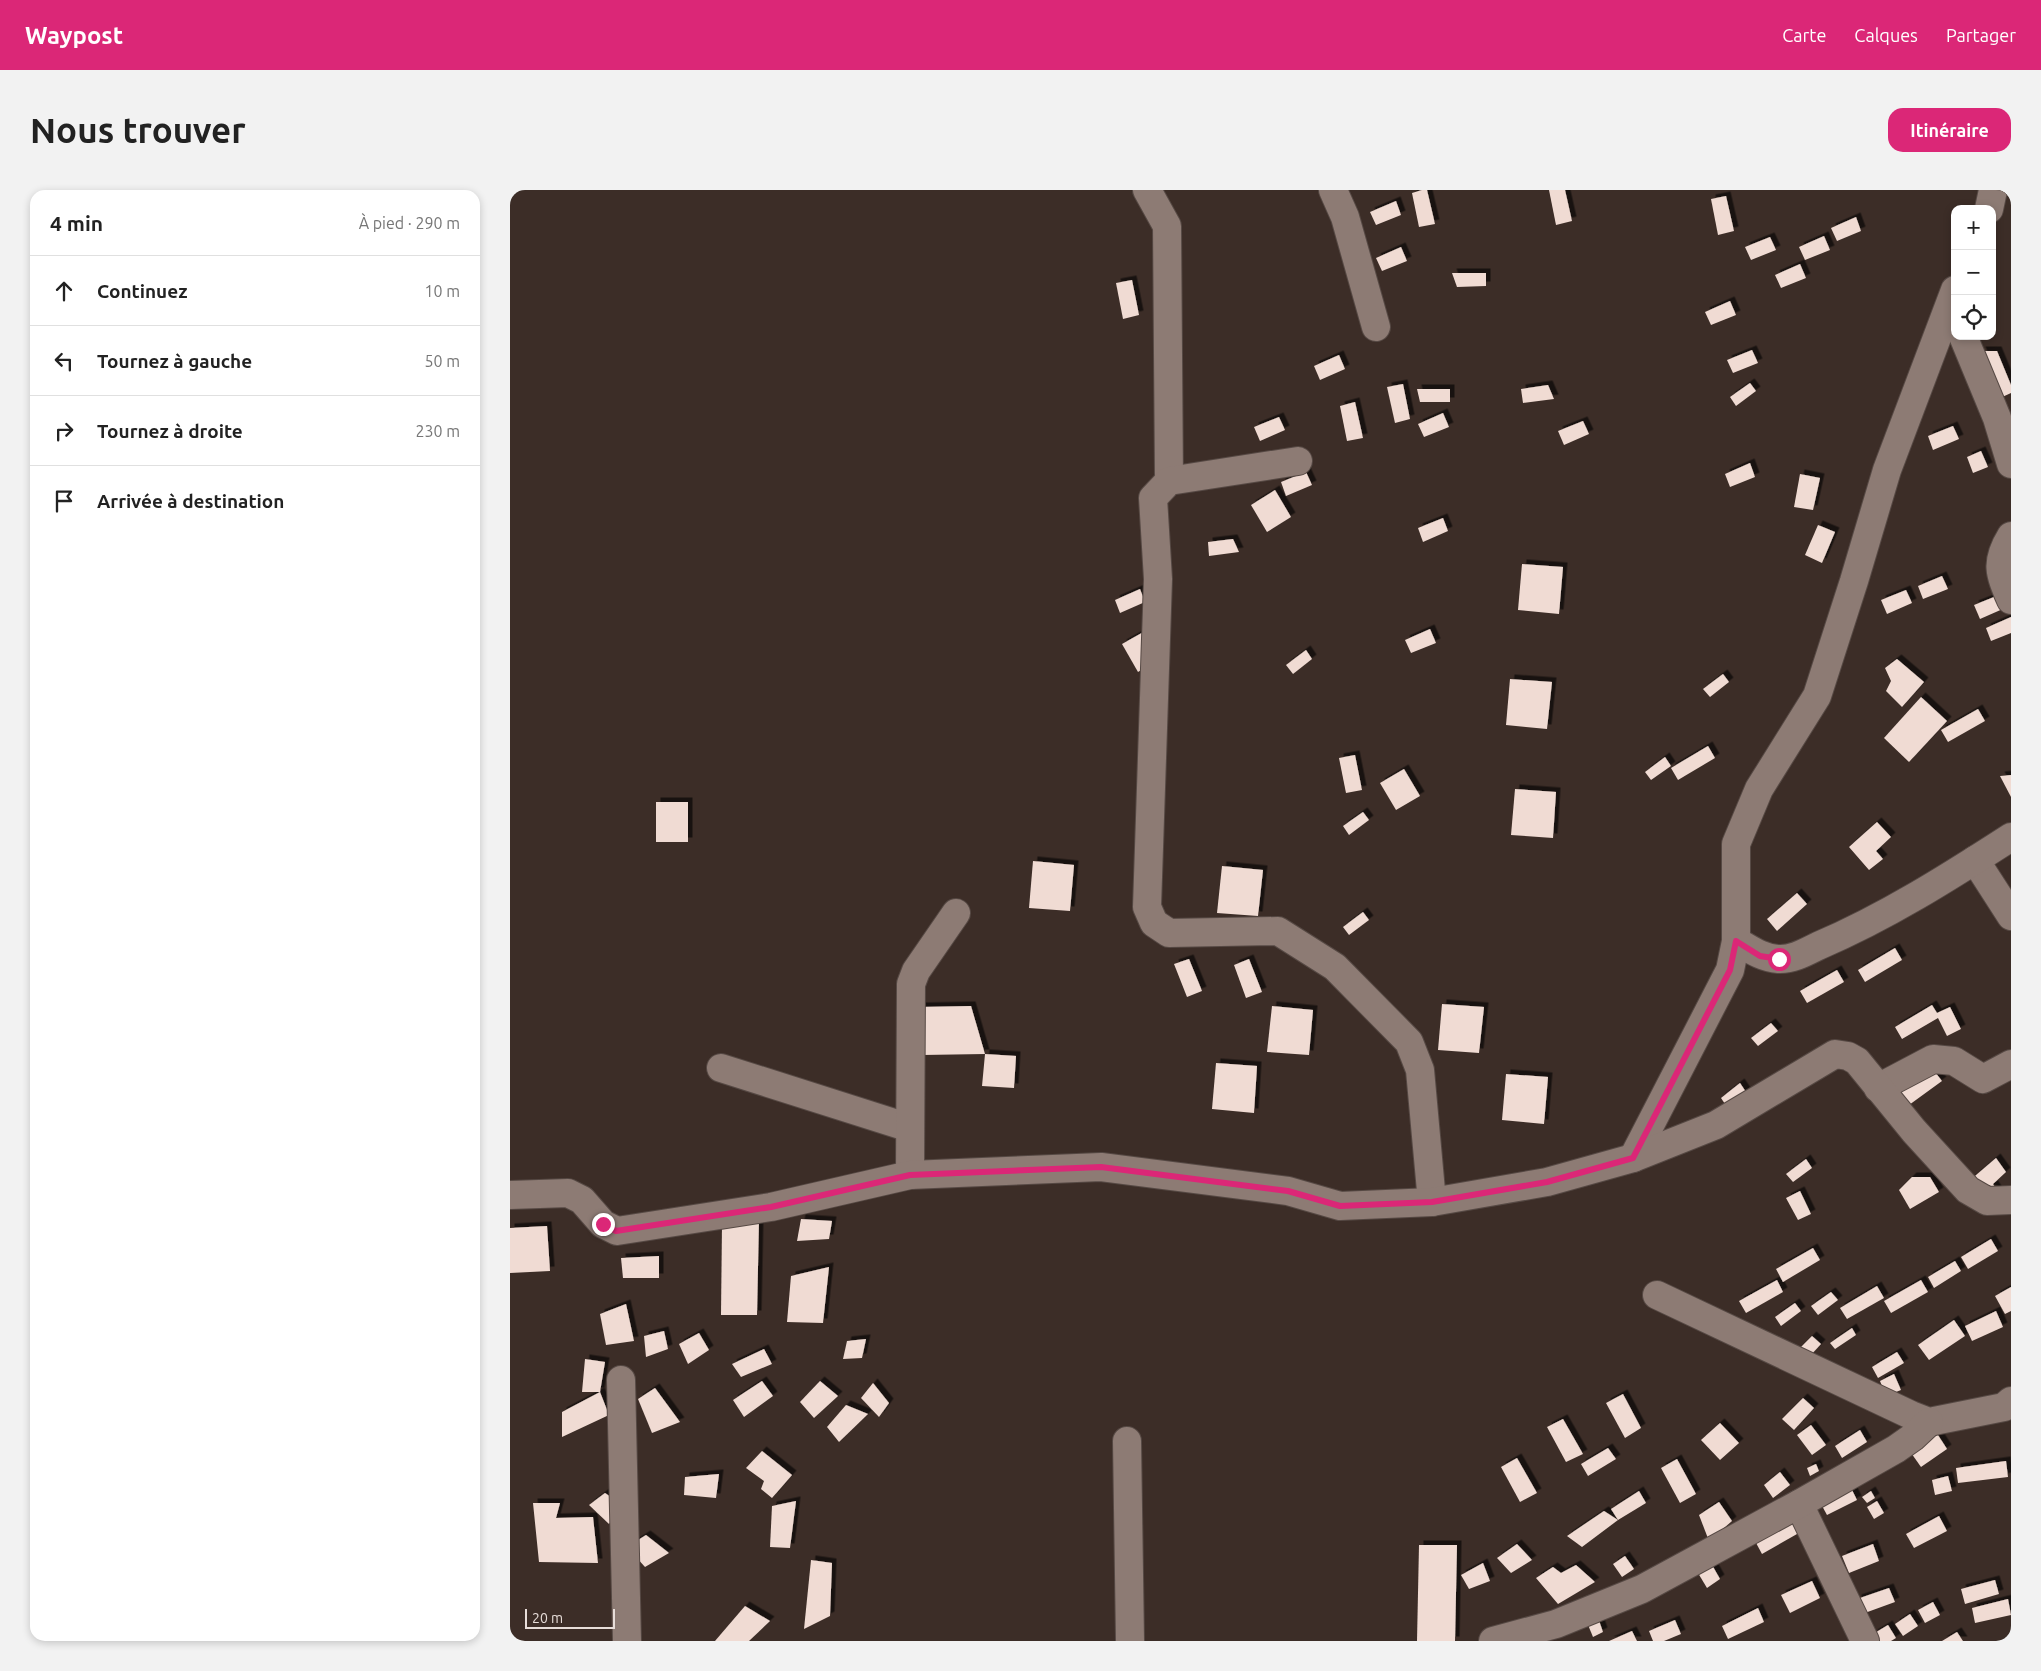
<!DOCTYPE html>
<html lang="fr">
<head>
<meta charset="utf-8">
<style>
	body { margin:0; font-family:Ubuntu,sans-serif; background:#f2f2f2; color:#222 }
	.controls { position:absolute; right:15px; top:15px; display:grid; overflow:hidden; border-radius:10px; box-shadow:0 2px 8px #0003 }
	.controls button { width:45px; height:45px; display:grid; place-items:center; padding:0; border:0; border-bottom:1px solid #e0e0e0; background:#fff; color:#222; font:25px sans-serif }
	.scale { position:absolute; left:15px; bottom:12px; width:90px; box-sizing:border-box; padding-left:5px; border:2px solid #e7ddd9; border-top:0; font-size:14px; line-height:18px; white-space:nowrap; color:#e7ddd9; -webkit-text-stroke:4px #3c2d27; paint-order:stroke }
	.stop { position:absolute; width:15px; height:15px; margin:-11px; border:4px solid #db2777; border-radius:50%; background:#fff }
	.stop.end { background:#db2777; border-color:#fff; box-shadow:0 1px 5px #0008 }
	.list { margin:0; padding:0; list-style:none }
	h2 { display:flex; justify-content:space-between; align-items:center; height:65px; margin:0; padding:0 20px; font-size:21px }
	h2 small { font-size:16px; font-weight:400; color:#767676 }
	.list li { display:grid; grid-template-columns:32px 1fr auto; gap:15px; align-items:center; box-sizing:border-box; height:70px; padding:0 20px; border-top:1px solid #e0e0e0 }
	.list b { display:block; font-size:19px; white-space:nowrap }
	.list em { font-size:16px; font-style:normal; color:#767676 }
	.icon { flex:none; width:28px; height:28px; fill:none; stroke:currentColor; stroke-width:2; stroke-linecap:round; stroke-linejoin:round }
	.map { position:relative; flex:none; width:1501px; height:1451px; overflow:hidden; border-radius:15px }
	header { display:flex; align-items:center; gap:30px; box-sizing:border-box; height:70px; padding:0 25px; background:#db2777; color:#fff }
	header strong { font-size:24px }
	nav { display:flex; gap:28px; margin-inline-start:auto; font-size:18px }
	.intro { display:flex; align-items:center; justify-content:space-between; box-sizing:border-box; height:120px; padding:0 30px }
	h1 { margin:0; font-size:35px }
	.button { padding:12px 22px; border-radius:15px; background:#db2777; color:#fff; font-size:18px; font-weight:700 }
	main { display:flex; gap:30px; padding:0 30px }
	aside { flex:1; background:#fff; border-radius:15px; box-shadow:0 2px 8px #0003 }
	.map>svg:first-child { display:block }
	.building { fill:#f0dbd3; filter:url(#shadow) }
	.lines { fill:none; stroke-linecap:round; stroke-linejoin:round }
	.minor-casing { stroke:#564944; stroke-width:30 }
	.minor { stroke:#8d7b74; stroke-width:28 }
	.route { stroke:#db2777; stroke-width:6 }
</style>
</head>
<body>
<header>
<strong>Waypost</strong>
<nav><a>Carte</a><a>Calques</a><a>Partager</a></nav>
</header>
<div class="intro"><h1>Nous trouver</h1><a class="button">Itinéraire</a></div>
<main>
<aside>
<h2>4 min<small>À pied · 290 m</small></h2>
<ul class="list">
<li><svg class="icon" aria-label="ahead" viewBox="0 0 24 24"><path d="M12 20V5M6 11l6-6 6 6"/></svg><div><b>Continuez</b></div><em>10 m</em></li>
<li><svg class="icon" aria-label="left" viewBox="0 0 24 24"><path d="M17 20v-9H6M10 6l-5 5 5 5"/></svg><div><b>Tournez à gauche</b></div><em>50 m</em></li>
<li><svg class="icon" aria-label="right" viewBox="0 0 24 24"><path d="M7 20v-9h11M14 6l5 5-5 5"/></svg><div><b>Tournez à droite</b></div><em>230 m</em></li>
<li><svg class="icon" aria-label="arrive" viewBox="0 0 24 24"><path d="M6 21V4h12l-3 4 3 4H6"/></svg><div><b>Arrivée à destination</b></div></li>
</ul>
</aside>
<div class="map">
<svg width="1501" height="1451" viewBox="0 0 1501 1451">
	<defs>
		<filter id="shadow"><feDropShadow dx="4.5" dy="-4.5" stdDeviation="0" flood-color="#0009"/></filter>
	</defs>
	<rect width="100%" height="100%" fill="#3c2d27"/>
	<g class="building">
		<polygon points="912,0 917,0 925,34 909,37 902,3"/>
		<polygon points="1039,0 1055,0 1062,31 1046,35"/>
		<polygon points="1216,6 1224,41 1208,45 1201,9"/>
		<polygon points="886,11 891,25 866,35 860,22"/>
		<polygon points="1346,27 1351,41 1327,51 1321,38"/>
		<polygon points="1314,46 1320,60 1295,70 1289,57"/>
		<polygon points="1260,47 1266,60 1241,70 1235,57"/>
		<polygon points="891,57 897,71 872,81 866,68"/>
		<polygon points="1290,74 1296,88 1271,98 1265,85"/>
		<polygon points="942,83 976,83 976,96 947,97"/>
		<polygon points="622,90 629,125 613,129 606,93"/>
		<polygon points="1220,111 1226,125 1201,135 1195,122"/>
		<polygon points="1242,160 1248,173 1223,183 1217,170"/>
		<polygon points="1471,161 1487,161 1501,195 1501,203 1490,208"/>
		<polygon points="829,165 835,179 810,190 804,176"/>
		<polygon points="1240,193 1246,201 1226,216 1220,207"/>
		<polygon points="893,194 900,229 885,233 877,197"/>
		<polygon points="1038,195 1044,209 1013,213 1011,199"/>
		<polygon points="907,199 940,199 940,212 910,212"/>
		<polygon points="845,212 853,248 837,251 830,216"/>
		<polygon points="933,223 939,237 914,247 908,234"/>
		<polygon points="769,227 775,240 750,251 744,237"/>
		<polygon points="1073,231 1079,244 1054,255 1048,241"/>
		<polygon points="1443,236 1449,249 1423,260 1418,246"/>
		<polygon points="1471,261 1478,277 1463,283 1457,267"/>
		<polygon points="1240,273 1245,287 1220,297 1215,284"/>
		<polygon points="796,282 802,295 776,306 771,292"/>
		<polygon points="1290,284 1310,288 1303,320 1284,317"/>
		<polygon points="765,300 781,327 757,342 741,315"/>
		<polygon points="933,328 938,341 913,352 908,338"/>
		<polygon points="1308,335 1325,342 1312,373 1295,365"/>
		<polygon points="723,349 729,362 699,366 698,352"/>
		<polygon points="1012,374 1053,377 1049,424 1008,420"/>
		<polygon points="1432,386 1438,399 1413,409 1408,396"/>
		<polygon points="630,399 635,412 610,423 605,410"/>
		<polygon points="1396,400 1402,413 1377,424 1371,410"/>
		<polygon points="1489,405 1495,418 1470,429 1464,415"/>
		<polygon points="1501,427 1501,443 1481,451 1476,438"/>
		<polygon points="920,439 926,453 901,463 895,450"/>
		<polygon points="637,440 653,467 628,482 612,454"/>
		<polygon points="796,460 802,469 783,484 776,475"/>
		<polygon points="1387,469 1414,492 1392,517 1376,501 1381,491 1375,478"/>
		<polygon points="1213,484 1219,492 1200,507 1193,499"/>
		<polygon points="1000,489 1042,492 1037,539 996,535"/>
		<polygon points="1411,507 1437,531 1399,572 1374,548"/>
		<polygon points="1468,519 1475,531 1438,552 1431,540"/>
		<polygon points="1198,556 1205,568 1168,590 1161,578"/>
		<polygon points="845,565 852,600 836,603 829,568"/>
		<polygon points="1155,567 1161,576 1141,590 1135,582"/>
		<polygon points="894,579 910,606 886,620 870,593"/>
		<polygon points="1501,585 1501,607 1490,586"/>
		<polygon points="1005,599 1046,602 1043,648 1001,645"/>
		<rect x="146" y="612" width="32" height="40"/>
		<polygon points="853,622 859,630 839,645 833,636"/>
		<polygon points="1367,632 1381,647 1366,661 1373,669 1359,680 1339,657"/>
		<polygon points="523,671 564,675 560,721 519,718"/>
		<polygon points="712,676 753,680 748,726 707,723"/>
		<polygon points="1287,703 1297,714 1267,741 1257,729"/>
		<polygon points="853,722 859,730 839,745 833,737"/>
		<polygon points="1385,758 1392,770 1355,792 1348,780"/>
		<polygon points="679,769 692,801 677,807 664,774"/>
		<polygon points="739,769 752,802 736,808 724,775"/>
		<polygon points="1327,780 1334,792 1297,813 1290,801"/>
		<polygon points="932,814 974,817 969,863 928,860"/>
		<polygon points="1422,815 1427,823 1440,817 1451,839 1437,846 1428,828 1392,849 1385,837"/>
		<polygon points="461,816 475,864 412,865 411,817"/>
		<polygon points="762,816 803,820 799,865 757,862"/>
		<polygon points="1261,833 1268,841 1248,856 1241,848"/>
		<polygon points="475,864 506,866 504,898 472,896"/>
		<polygon points="706,873 747,876 744,923 702,919"/>
		<polygon points="1421,877 1432,891 1399,915 1389,901"/>
		<polygon points="996,884 1038,887 1034,934 992,930"/>
		<polygon points="1230,893 1236,902 1217,917 1211,908"/>
		<polygon points="1486,968 1496,982 1483,994 1488,1002 1458,992"/>
		<polygon points="1296,969 1302,978 1283,992 1276,984"/>
		<polygon points="1402,987 1420,987 1429,1002 1400,1019 1389,1000"/>
		<polygon points="1290,1001 1301,1024 1288,1030 1276,1008"/>
		<polygon points="249,1029 247,1125 211,1125 212,1034"/>
		<polygon points="291,1029 322,1031 319,1049 287,1051"/>
		<polygon points="37,1036 40,1081 0,1083 0,1038"/>
		<polygon points="1481,1049 1488,1061 1458,1079 1451,1067"/>
		<polygon points="1303,1058 1310,1070 1273,1092 1266,1079"/>
		<polygon points="149,1066 149,1088 113,1088 111,1068"/>
		<polygon points="1445,1071 1451,1081 1424,1098 1418,1087"/>
		<polygon points="319,1077 313,1133 277,1132 281,1086"/>
		<polygon points="1267,1090 1273,1102 1236,1123 1229,1111"/>
		<polygon points="1411,1090 1418,1102 1381,1123 1374,1111"/>
		<polygon points="1367,1096 1374,1108 1337,1129 1330,1118"/>
		<polygon points="1501,1097 1501,1121 1495,1124 1485,1106"/>
		<polygon points="1321,1102 1328,1110 1308,1125 1301,1116"/>
		<polygon points="1285,1113 1291,1121 1271,1136 1265,1127"/>
		<polygon points="116,1114 124,1151 96,1155 90,1124"/>
		<polygon points="1486,1121 1493,1137 1462,1151 1455,1136"/>
		<polygon points="1444,1130 1455,1146 1419,1170 1408,1155"/>
		<polygon points="1342,1138 1346,1145 1325,1159 1320,1153"/>
		<polygon points="154,1141 158,1159 136,1167 134,1146"/>
		<polygon points="189,1143 199,1160 178,1174 169,1154"/>
		<polygon points="1302,1146 1311,1154 1298,1168 1289,1159"/>
		<polygon points="356,1149 352,1168 333,1169 337,1151"/>
		<polygon points="254,1159 262,1174 231,1187 222,1174"/>
		<polygon points="1387,1162 1394,1173 1368,1188 1362,1177"/>
		<polygon points="75,1169 95,1172 90,1202 99,1225 52,1247 52,1222 90,1202 72,1202"/>
		<polygon points="1384,1184 1391,1200 1376,1206 1370,1191"/>
		<polygon points="252,1191 263,1206 234,1227 223,1210"/>
		<polygon points="310,1191 328,1206 304,1228 290,1212"/>
		<polygon points="363,1193 379,1213 369,1227 351,1208"/>
		<polygon points="145,1198 170,1232 142,1243 128,1209"/>
		<polygon points="1113,1204 1131,1238 1115,1248 1096,1213"/>
		<polygon points="1293,1208 1304,1218 1284,1240 1272,1229"/>
		<polygon points="336,1215 358,1224 329,1252 317,1237"/>
		<polygon points="1053,1229 1073,1264 1056,1272 1037,1237"/>
		<polygon points="1210,1233 1229,1253 1210,1270 1191,1250"/>
		<polygon points="1301,1235 1316,1255 1302,1265 1287,1245"/>
		<polygon points="1350,1240 1357,1252 1332,1268 1325,1256"/>
		<polygon points="1426,1242 1437,1259 1411,1277 1399,1260"/>
		<polygon points="1098,1258 1106,1269 1078,1286 1071,1274"/>
		<polygon points="252,1261 282,1285 262,1308 251,1299 254,1291 236,1278"/>
		<polygon points="1007,1268 1027,1303 1010,1312 991,1277"/>
		<polygon points="1167,1269 1186,1304 1170,1313 1151,1278"/>
		<polygon points="1496,1271 1498,1287 1448,1293 1446,1278"/>
		<polygon points="1306,1274 1309,1281 1300,1286 1297,1278"/>
		<polygon points="1270,1282 1280,1295 1263,1308 1254,1295"/>
		<polygon points="209,1284 206,1308 174,1305 175,1287"/>
		<polygon points="1438,1286 1442,1301 1425,1305 1422,1290"/>
		<polygon points="1341,1298 1347,1310 1317,1325 1311,1314"/>
		<polygon points="1129,1301 1136,1313 1108,1330 1101,1319"/>
		<polygon points="1361,1301 1365,1308 1357,1313 1352,1307"/>
		<polygon points="95,1303 114,1316 99,1334 79,1315"/>
		<polygon points="286,1311 280,1358 260,1357 262,1316"/>
		<polygon points="1367,1311 1374,1323 1364,1329 1357,1317"/>
		<polygon points="1209,1312 1222,1331 1199,1351 1189,1325"/>
		<polygon points="23,1313 50,1313 46,1328 83,1327 88,1373 29,1372"/>
		<polygon points="1094,1321 1108,1330 1072,1357 1057,1346"/>
		<polygon points="1286,1326 1294,1340 1252,1364 1245,1351"/>
		<polygon points="1429,1326 1437,1341 1404,1358 1396,1344"/>
		<polygon points="136,1345 159,1363 135,1377 117,1357"/>
		<polygon points="1007,1354 1022,1370 1001,1383 987,1368"/>
		<polygon points="1363,1354 1369,1371 1339,1383 1332,1366"/>
		<polygon points="909,1355 947,1355 945,1451 907,1451"/>
		<polygon points="1115,1366 1124,1379 1112,1387 1103,1374"/>
		<polygon points="301,1370 322,1373 320,1426 294,1439"/>
		<polygon points="973,1373 980,1391 959,1399 951,1385"/>
		<polygon points="1066,1375 1085,1392 1048,1414 1026,1388 1043,1377 1051,1383"/>
		<polygon points="1202,1375 1210,1389 1197,1398 1188,1383"/>
		<polygon points="1485,1390 1489,1404 1455,1414 1451,1399"/>
		<polygon points="1302,1391 1310,1408 1280,1423 1271,1405"/>
		<polygon points="1379,1398 1385,1412 1352,1424 1347,1409"/>
		<polygon points="1498,1409 1501,1425 1465,1433 1462,1418"/>
		<polygon points="1423,1412 1430,1425 1415,1433 1408,1420"/>
		<polygon points="235,1416 260,1431 239,1451 205,1451"/>
		<polygon points="1248,1418 1254,1432 1218,1449 1212,1436"/>
		<polygon points="1400,1424 1408,1436 1393,1446 1385,1434"/>
		<polygon points="1087,1425 1093,1442 1083,1447 1076,1430"/>
		<polygon points="1165,1430 1171,1444 1154,1451 1143,1451 1139,1441"/>
		<polygon points="1378,1435 1386,1448 1381,1451 1367,1451 1363,1444"/>
		<polygon points="1122,1441 1127,1451 1099,1451"/>
		<polygon points="1447,1442 1453,1451 1432,1451"/>
	</g>
	<g class="lines">
		<defs>
			<g id="minor">
				<polyline points="637,0 657,36 659,291"/>
				<polyline points="823,0 835,27 866,137"/>
				<polyline points="1479,19 1483,0"/>
				<polyline points="1453,146 1487,228 1501,274"/>
				<polyline points="788,271 659,291 643,308 648,389 637,717 644,733 659,743 768,741 825,777 899,852 910,880 922,1012"/>
				<path d="M1501 346C1485 372 1489 383 1501 410"/>
				<polyline points="1465,670 1501,726"/>
				<path d="M1226 751C1240 759 1252 768 1268 769 1282 770 1296 762 1308 756 1376 727 1439 687 1501 647"/>
				<polyline points="211,878 400,938"/>
				<polyline points="1368,898 1423,869 1444,871 1473,889 1501,874"/>
				<polyline points="1123,968 1220,780 1226,751 1226,654 1249,599 1307,506 1344,391 1377,280 1445,100"/>
				<polyline points="400,985 401,794 406,781 446,723"/>
				<polyline points="0,1005 58,1003 72,1010 93,1034 107,1041 261,1017 400,985 591,977 778,1001 830,1016 922,1012 1037,992 1123,968 1206,935 1325,864 1338,866 1347,871 1404,941 1458,1000 1477,1011 1501,1010"/>
				<polyline points="1147,1105 1401,1225 1419,1232 1494,1217 1501,1211"/>
				<polyline points="111,1190 117,1451"/>
				<polyline points="617,1251 620,1451"/>
				<polyline points="1289,1314 1355,1451"/>
				<polyline points="983,1451 1046,1434 1132,1399 1289,1314 1386,1259 1403,1247 1419,1232"/>
			</g>
		</defs>
		<use href="#minor" class="minor-casing"/>
		<use href="#minor" class="minor"/>
	</g>
	<g class="lines">
		<polyline class="route" points="93,1034 106,1041 261,1017 400,985 591,977 778,1001 830,1016 922,1012 1037,992 1123,968 1220,780 1226,751 1250,766 1269,769"/>
	</g>
</svg>
<div class="controls">
<button>+</button>
<button>−</button>
<button><svg class="icon" aria-label="locate" viewBox="0 0 24 24"><circle cx="12" cy="12" r="6"/><path d="M12 2v4M12 18v4M2 12h4M18 12h4"/></svg></button>
</div>
<div class="scale">20 m</div>
<div class="stop" style="left:1269px;top:769px"></div>
<div class="stop end" style="left:93px;top:1034px"></div>
</div>
</main>
</body>
</html>
